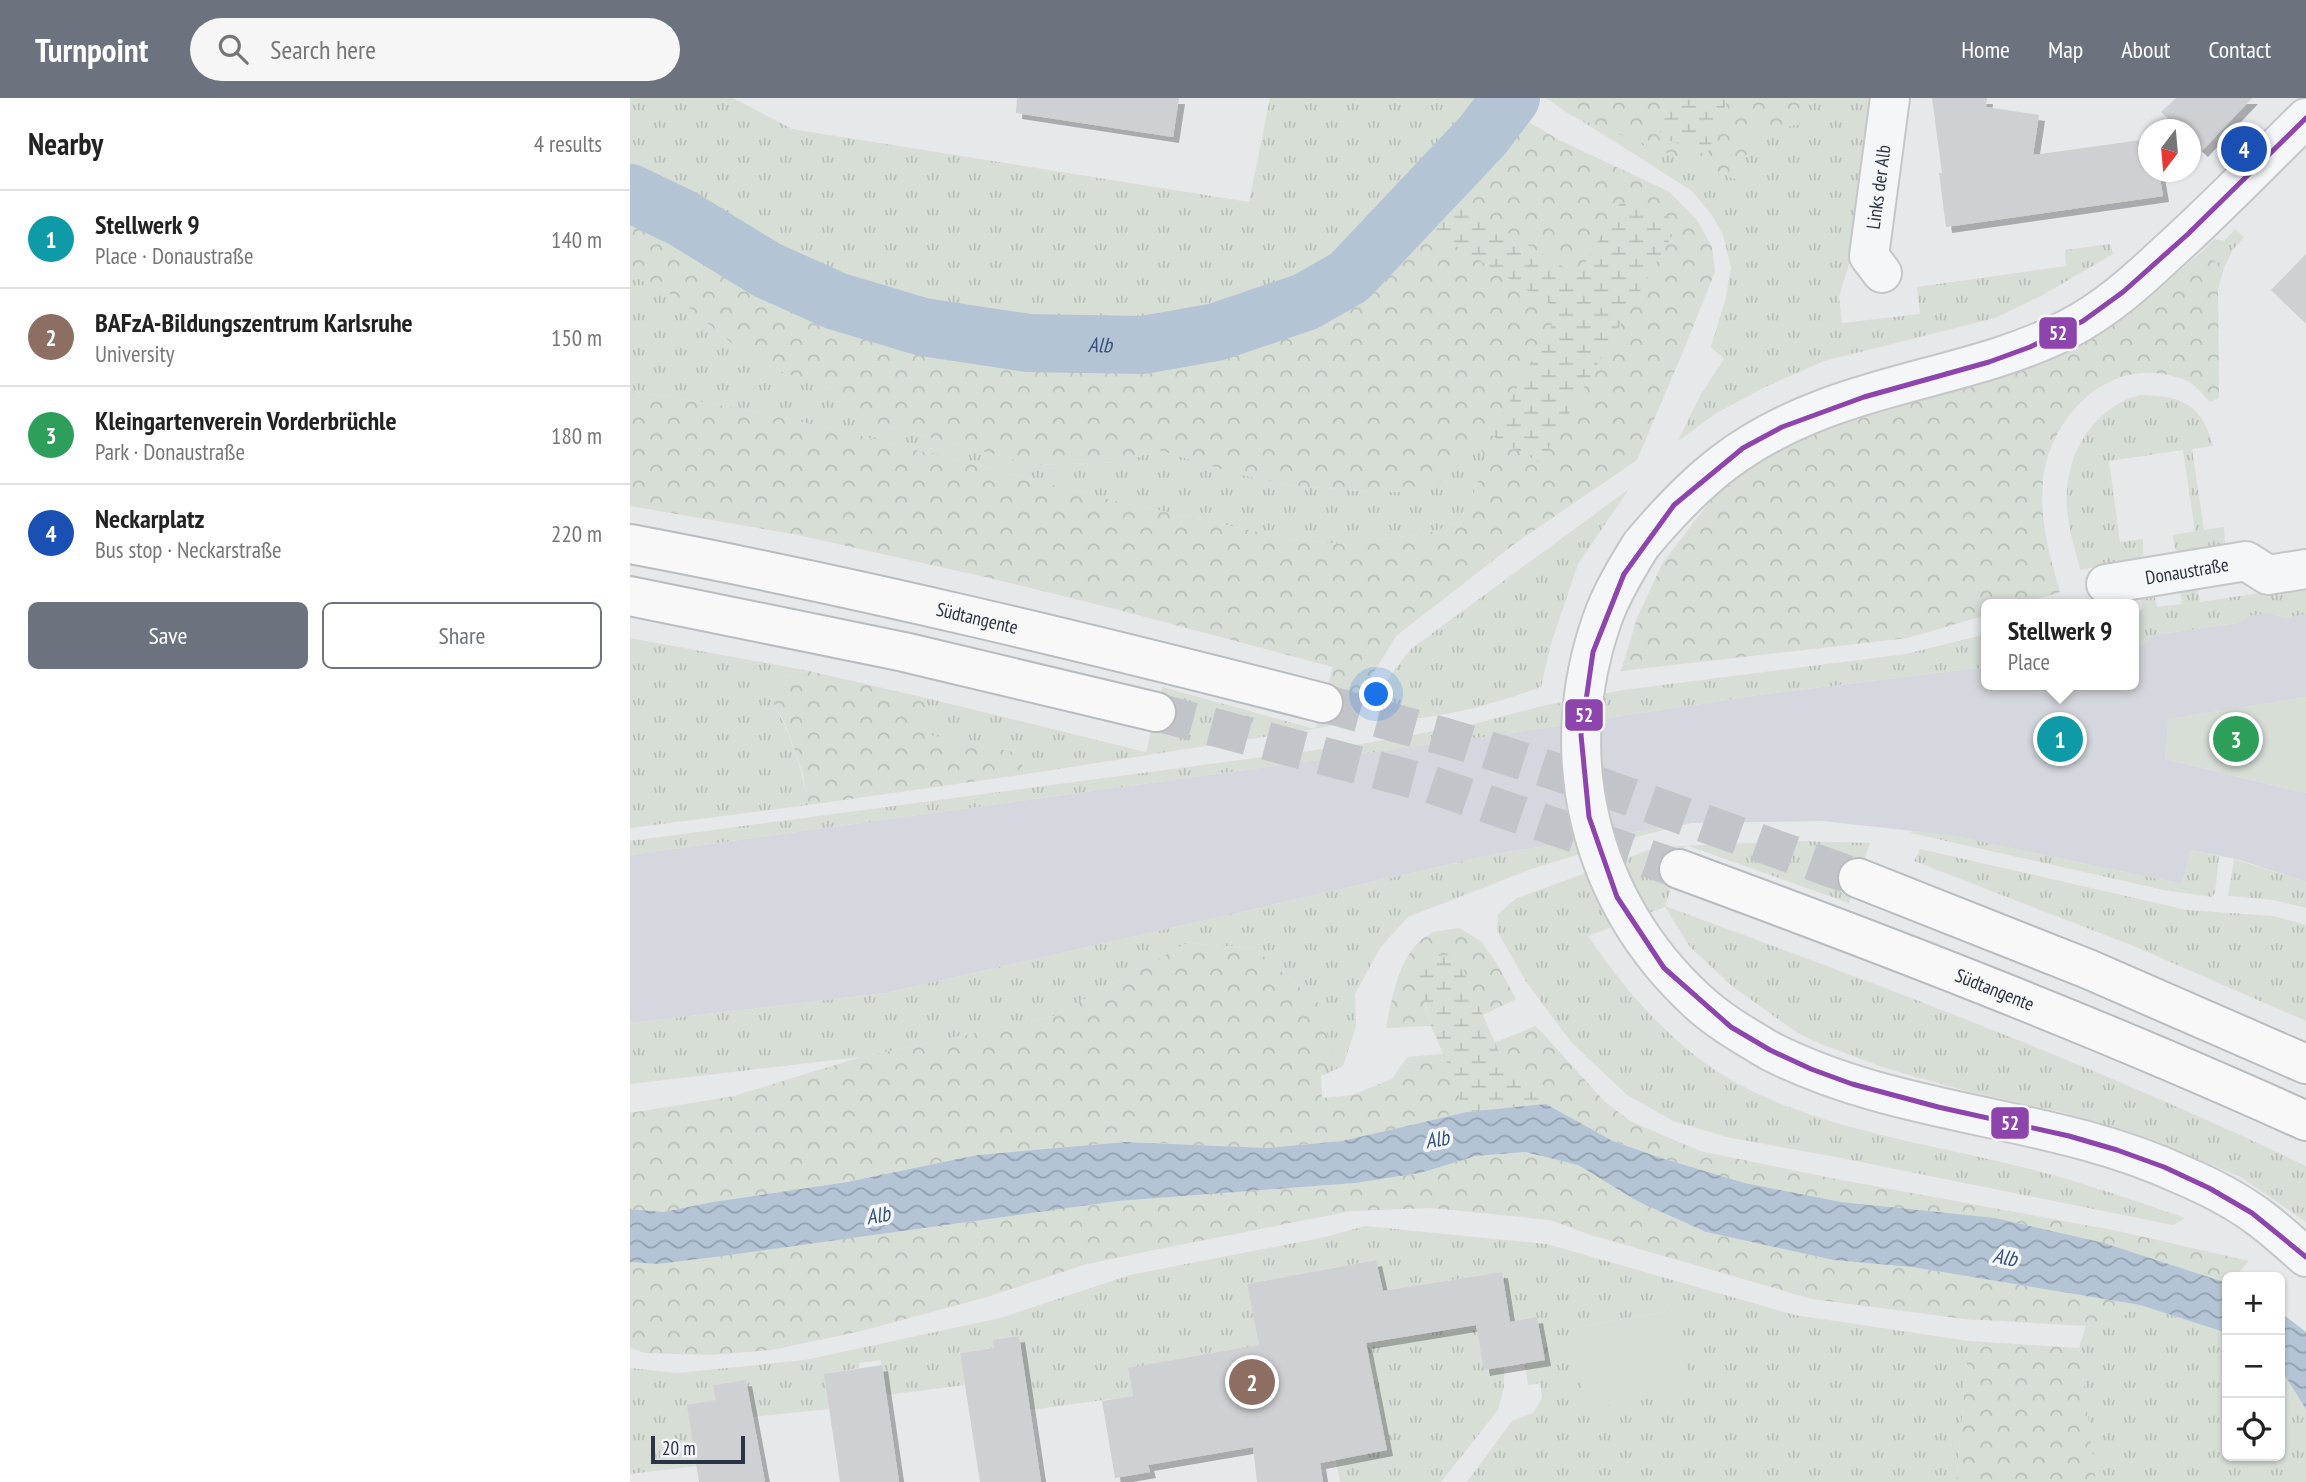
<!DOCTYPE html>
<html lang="en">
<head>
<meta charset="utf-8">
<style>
	body { margin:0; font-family:"PT Sans Narrow",sans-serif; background:#f6f6f6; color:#222 }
	.controls { position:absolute; right:21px; bottom:21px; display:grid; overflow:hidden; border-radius:10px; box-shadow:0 2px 5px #0004 }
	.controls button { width:63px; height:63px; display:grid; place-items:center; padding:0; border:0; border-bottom:2px solid #e0e0e0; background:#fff; color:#222; font:35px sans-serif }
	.compass { position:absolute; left:1508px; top:21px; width:63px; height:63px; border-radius:50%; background:#fff; box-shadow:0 2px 5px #0004; rotate:196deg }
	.scale { position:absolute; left:21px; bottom:18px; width:94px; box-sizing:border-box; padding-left:7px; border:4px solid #2b3445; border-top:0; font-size:19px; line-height:24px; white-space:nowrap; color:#2b3445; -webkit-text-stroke:5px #f4f6f9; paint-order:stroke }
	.you { position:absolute; left:747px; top:597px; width:24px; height:24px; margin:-18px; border:5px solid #fff; border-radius:50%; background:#1a73e8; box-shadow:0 0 0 10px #1a73e833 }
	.badge { display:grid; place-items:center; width:46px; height:46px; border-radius:50%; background:#6c737f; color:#fff; font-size:23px; font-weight:700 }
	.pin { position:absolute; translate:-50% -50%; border:4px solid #fff; box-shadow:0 2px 7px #0006 }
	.popup { position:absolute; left:1351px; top:501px; width:158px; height:91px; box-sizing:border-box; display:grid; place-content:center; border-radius:10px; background:#fff; filter:drop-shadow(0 2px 5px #0005); font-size:23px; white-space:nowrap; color:#767676 }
	.popup b { font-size:26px; color:#222 }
	.popup::after { content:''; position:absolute; left:50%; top:100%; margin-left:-14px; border:14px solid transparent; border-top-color:#fff }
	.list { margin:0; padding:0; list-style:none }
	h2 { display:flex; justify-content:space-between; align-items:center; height:91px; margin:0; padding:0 28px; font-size:30px }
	h2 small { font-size:23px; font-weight:400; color:#767676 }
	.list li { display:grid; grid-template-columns:46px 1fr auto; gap:21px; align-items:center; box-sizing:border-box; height:98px; padding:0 28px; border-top:2px solid #e0e0e0 }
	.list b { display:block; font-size:26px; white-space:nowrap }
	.list p { margin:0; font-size:23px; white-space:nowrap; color:#767676 }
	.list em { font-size:23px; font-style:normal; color:#767676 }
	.actions { display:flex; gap:14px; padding:21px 28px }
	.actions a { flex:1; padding:16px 0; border:2px solid #6c737f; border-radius:10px; text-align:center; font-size:24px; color:#6c737f }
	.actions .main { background:#6c737f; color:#fff }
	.icon { flex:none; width:38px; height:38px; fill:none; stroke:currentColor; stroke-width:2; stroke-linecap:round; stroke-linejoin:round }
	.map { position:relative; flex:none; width:1676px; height:1384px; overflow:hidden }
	header { display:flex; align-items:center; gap:42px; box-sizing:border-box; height:98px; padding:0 35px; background:#6c737f; color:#fff }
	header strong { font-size:33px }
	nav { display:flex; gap:38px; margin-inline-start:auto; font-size:24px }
	.search { width:490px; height:63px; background:#f6f6f6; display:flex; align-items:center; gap:18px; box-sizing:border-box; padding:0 24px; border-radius:38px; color:#767676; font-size:26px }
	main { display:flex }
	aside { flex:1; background:#fff }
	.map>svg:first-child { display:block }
	.built { fill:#d4d7dd }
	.grass { fill:url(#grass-tufts); fill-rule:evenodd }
	.forest { fill:url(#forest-crowns) }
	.wetland { fill:url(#wetland-marsh) }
	.garden { fill:#d6ded6 }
	.water { fill:url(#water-waves) }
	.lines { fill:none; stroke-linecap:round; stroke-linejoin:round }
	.river { stroke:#b4c4d5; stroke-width:58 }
	.building { fill:#ced0d3; filter:url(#shadow) }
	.highway-tunnel { stroke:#c1c4c9; stroke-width:38; stroke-dasharray:38 19; stroke-linecap:butt }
	.minor-casing { stroke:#c4c6c8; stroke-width:42 }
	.highway-casing { stroke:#b8bbbf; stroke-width:42 }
	.minor { stroke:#f5f6f7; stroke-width:38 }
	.highway { stroke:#f8f8f8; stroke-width:38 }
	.minor-bridge-casing { stroke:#c4c6c8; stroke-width:42; stroke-linecap:butt }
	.minor-bridge { stroke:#f5f6f7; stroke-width:38 }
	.bus-1-casing { stroke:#f4f6f9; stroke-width:10 }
	.bus-1 { stroke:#8e44ad; stroke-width:5 }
	.labels { text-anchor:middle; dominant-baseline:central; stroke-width:7; stroke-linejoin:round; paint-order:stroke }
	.street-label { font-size:19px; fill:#2b3445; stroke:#f4f6f9 }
	.water-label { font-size:21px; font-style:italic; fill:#34527a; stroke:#f4f6f9 }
	.line-badge { stroke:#f4f6f9; stroke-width:2.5 }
	.badge-label { font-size:19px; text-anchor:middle; font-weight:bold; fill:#fff }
</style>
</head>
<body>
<header>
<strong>Turnpoint</strong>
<div class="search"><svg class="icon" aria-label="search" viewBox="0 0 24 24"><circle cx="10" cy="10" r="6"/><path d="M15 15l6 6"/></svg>Search here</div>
<nav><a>Home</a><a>Map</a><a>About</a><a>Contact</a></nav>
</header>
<main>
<aside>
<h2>Nearby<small>4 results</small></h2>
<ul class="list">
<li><span class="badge" style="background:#0f9aa8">1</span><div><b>Stellwerk 9</b><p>Place · Donaustraße</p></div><em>140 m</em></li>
<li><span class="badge" style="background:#8d6e63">2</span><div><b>BAFzA-Bildungszentrum Karlsruhe</b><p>University</p></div><em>150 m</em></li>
<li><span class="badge" style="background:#2e9e5b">3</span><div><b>Kleingartenverein Vorderbrüchle</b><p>Park · Donaustraße</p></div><em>180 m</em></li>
<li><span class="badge" style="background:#1a4fb4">4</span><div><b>Neckarplatz</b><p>Bus stop · Neckarstraße</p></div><em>220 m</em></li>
</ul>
<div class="actions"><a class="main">Save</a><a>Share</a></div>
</aside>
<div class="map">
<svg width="1676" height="1384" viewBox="0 0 1676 1384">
	<defs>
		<pattern id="grass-tufts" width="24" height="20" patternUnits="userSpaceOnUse" patternTransform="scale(1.75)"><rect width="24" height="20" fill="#d6ded6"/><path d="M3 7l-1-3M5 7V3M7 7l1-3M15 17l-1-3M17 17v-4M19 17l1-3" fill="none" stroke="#b8bfb9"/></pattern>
		<pattern id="forest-crowns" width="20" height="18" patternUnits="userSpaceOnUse" patternTransform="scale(1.75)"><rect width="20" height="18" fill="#d6ded6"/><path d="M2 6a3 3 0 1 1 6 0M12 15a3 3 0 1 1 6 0" fill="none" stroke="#b8bfb9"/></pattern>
		<pattern id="wetland-marsh" width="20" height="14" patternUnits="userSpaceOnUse" patternTransform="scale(1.75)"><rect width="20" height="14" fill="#d6ded6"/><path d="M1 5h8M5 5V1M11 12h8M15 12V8" fill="none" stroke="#b8bfb9"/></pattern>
		<pattern id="water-waves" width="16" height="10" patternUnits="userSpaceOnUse" patternTransform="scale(1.75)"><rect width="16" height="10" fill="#b4c4d5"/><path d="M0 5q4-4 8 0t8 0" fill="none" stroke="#93a0af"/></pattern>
		<filter id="shadow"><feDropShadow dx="6" dy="6" stdDeviation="0" flood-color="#0004"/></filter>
	</defs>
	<rect width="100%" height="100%" fill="#e6e8ea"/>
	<polygon class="built" points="1631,516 1642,516 1656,520 1676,516 1676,599 1539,621 1535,661 1676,695 1676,784 1610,762 1561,752 1552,786 1319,737 1192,723 1062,725 865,756 256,895 0,925 0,757 875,636 1135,596 1356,569 1356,587 1504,587 1504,550 1510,549 1524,537 1608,525 1619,518"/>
	<g class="grass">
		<polygon points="0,0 103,0 162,31 619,104 640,0 881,0 853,37 719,179 675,204 586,234 513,247 398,245 293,229 206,203 137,172 52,120 0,95"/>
		<polygon points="916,0 1241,0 1220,163 1209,199 1212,225 1290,216 1287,189 1436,168 1435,152 1480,146 1483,156 1411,198 1365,220 1194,263 1135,289 1085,316 1048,343 1071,296 1094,261 1081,249 1096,199 1101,169 1093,137 1082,117 1062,93"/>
		<polygon points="1605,131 1614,139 1602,153 1594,170 1572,154 1584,141 1594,143"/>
		<polygon points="0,177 45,198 111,253 150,273 208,294 244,325 405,367 493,364 528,352 608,376 658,387 740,394 838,340 850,347 856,362 834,422 802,434 719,447 659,441 486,403 196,329 85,306 0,293"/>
		<path d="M1510 297C1552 298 1571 305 1583 348L1562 351 1574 432 1594 429 1595 447 1591 450 1552 455 1545 452 1543 437 1565 433 1553 352 1479 363 1490 444 1513 441V456L1510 460 1450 472C1446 454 1440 437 1438 419 1430 367 1457 311 1510 297Z"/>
		<path d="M999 391 948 466 921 546 911 589C863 606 799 625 748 621 745 592 764 573 781 551Z"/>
		<polygon points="1565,478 1570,504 1676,488 1676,516 1656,520 1642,516 1631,516 1619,518 1608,525 1524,537 1510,549 1504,550 1504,513 1513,511 1508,488 1522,486 1527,509 1552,506 1548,480"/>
		<polygon points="1356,536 1356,569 1135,596 875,636 0,757 0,743 731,646 844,626 912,608 993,592 1276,556"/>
		<path d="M0 540 179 573 156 579 142 603C161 636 172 670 178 707L0 730Z"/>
		<polygon points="532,589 685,631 396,676 388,655 299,637 296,600 516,654"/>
		<polygon points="1062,725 1002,740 901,771 778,819 750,850 725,896 726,928 713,968 691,978 688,905 624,850 557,845 422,919 231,959 0,986 0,925 256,895 865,756"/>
		<polygon points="1282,733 1320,737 1552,786 1561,752 1589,758 1585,795 1582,799 1534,792 1281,735"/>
		<path d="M1166 743 1240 745 1219 805 1056 747 1035 808C1252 888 1468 968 1676 1068V1124L1611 1079 1535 1048 1435 1015 1336 993 1255 970 1183 943 1162 931 1102 888 1060 849 1035 809 958 838C990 885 1027 929 1072 963 1156 1026 1288 1043 1388 1068 1445 1082 1500 1101 1555 1120L1543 1127 1211 1060 1096 1039 1043 1023 997 997 941 944 897 885 867 833 868 816 887 800 1027 749Z"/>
		<polygon points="1290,751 1557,812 1643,818 1676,827 1676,923 1506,849 1284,763"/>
		<polygon points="1604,761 1676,784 1676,810 1644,802 1598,798"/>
		<path d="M735 1128 917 1146 1165 1217 1339 1243 1326 1384H837L882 1323 903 1315 912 1300 910 1285 898 1287 895 1265 914 1262 907 1220 880 1224 872 1174 753 1193 745 1162 617 1186 631 1258 498 1271 503 1298 400 1312 389 1238 364 1250 330 1255 335 1287 256 1297 251 1262 229 1265V1270L195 1276 199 1311 123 1319 116 1282 84 1287 86 1302 67 1368 0 1376V1270L47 1275 175 1262 370 1220 500 1177 695 1139ZM1046 1212 985 1305 977 1307 941 1230Z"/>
		<polygon points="1510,1207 1597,1235 1597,1358 1650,1358 1650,1270 1676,1311 1676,1384 1466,1384 1449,1250 1456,1228 1481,1226"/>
		<polygon points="732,1225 761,1241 846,1227 854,1271 874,1269 874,1289 868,1312 811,1384 710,1384 706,1362"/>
	</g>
	<g class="forest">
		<polygon points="916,0 1170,0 1169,27 1125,31 1108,82 942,18"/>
		<polygon points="874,9 929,42 1040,94 1067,122 1082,149 1085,174 1052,256 1007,362 887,444 766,538 713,625 685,631 703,569 485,511 364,481 163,436 0,408 0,293 85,306 196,329 486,403 659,441 719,447 802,434 834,422 856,362 849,347 838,340 829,367 810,384 788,394 740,394 658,387 608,376 528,352 493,364 405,367 244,325 208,294 150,273 111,253 45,198 0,177 0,95 52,120 137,172 206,203 293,229 398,245 513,247 586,234 675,204 719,179 853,37"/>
		<path d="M1572 154 1594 170 1588 191 1589 300 1580 304C1574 298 1568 290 1561 285 1551 279 1536 276 1525 275 1466 270 1418 328 1413 383 1409 421 1420 459 1430 494L1392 506H1356V517L1278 540 991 573 1007 520 1032 466 1083 399 1121 368 1163 341 1415 265 1488 223Z"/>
		<polygon points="179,573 296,600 300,637 388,655 396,676 178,707 173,676 155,625 142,603 143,588 156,579"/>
		<path d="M829 830 851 843 867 866 886 901 853 917 827 857 795 905 801 928 756 930C762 900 770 849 802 835 810 832 821 831 829 830Z"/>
		<polygon points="557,845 624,850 688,905 705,962 691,978 692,1000 722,997 762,981 777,959 823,955 859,947 906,928 975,1004 1002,1024 1070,1053 1206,1081 1488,1133 1619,1163 1605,1179 1597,1179 1596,1185 1474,1145 1211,1104 1115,1085 1028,1059 983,1043 916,1006 837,1014 712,1043 637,1050 495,1044 347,1057 217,1084 83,1104 33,1114 0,1111 0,1015 104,998 231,959 422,919"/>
		<polygon points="895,1054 948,1067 1007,1103 1076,1134 1203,1162 1282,1169 1510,1207 1481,1226 1456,1228 1334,1221 1182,1201 958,1136 920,1122 801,1110 721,1113 534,1150 457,1166 357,1199 231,1233 142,1252 79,1257 15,1255 0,1250 0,1164 28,1166 93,1158 488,1103 725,1085 790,1075 846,1058"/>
		<polygon points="1339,1243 1449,1250 1466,1384 1326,1384"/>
	</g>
	<g class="wetland">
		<polygon points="1042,0 1098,0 1077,57 1028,38"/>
		<polygon points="804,89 948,178 989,106 1005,102 1039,119 1043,136 910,365 861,337 930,212 777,118"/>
		<polygon points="827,857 872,961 916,1006 837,1014 817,1018 830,1003 826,985 801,928 788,871 803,858"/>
	</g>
	<g class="garden">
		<polygon points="1676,599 1676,695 1535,661 1538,621"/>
		<polygon points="1047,1212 1061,1293 955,1311 941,1230"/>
	</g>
	<g class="water">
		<polygon points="916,1006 983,1043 1028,1059 1115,1085 1211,1104 1365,1120 1474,1145 1597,1185 1597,1235 1510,1207 1282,1169 1203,1162 1076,1134 1007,1103 948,1067 895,1054 846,1058 790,1075 725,1085 488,1103 93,1158 28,1166 0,1164 0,1111 33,1114 83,1104 217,1084 347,1057 495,1044 637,1050 712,1043 837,1014"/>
		<polygon points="1650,1214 1676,1234 1676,1311 1650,1270"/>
	</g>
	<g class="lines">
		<path class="river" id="s1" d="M0 95 52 120 137 172 206 203 293 229 398 245 513 247 586 234 675 204 719 179 853 37 881 0"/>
	</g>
	<g class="building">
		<polygon points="387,0 549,0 543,39 386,15"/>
		<polygon points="1302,0 1357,0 1356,9 1409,17 1403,57 1518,41 1518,74 1529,74 1533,98 1316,129 1309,75 1312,75"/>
		<polygon points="1546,0 1622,0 1572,53 1560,42 1560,32 1549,32 1531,14"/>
		<polygon points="1676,156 1676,225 1641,192"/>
		<polygon points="746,1162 753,1193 872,1174 880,1224 907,1219 915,1262 854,1272 846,1227 736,1245 757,1352 690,1365 693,1384 627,1384 623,1349 518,1367 520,1374 485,1380 472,1303 503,1298 498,1270 629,1247 617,1186"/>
		<polygon points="389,1238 411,1384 350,1384 330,1255 364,1250 363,1242"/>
		<polygon points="252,1267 269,1384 210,1384 194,1276"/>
		<polygon points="116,1282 135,1384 69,1384 57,1307 86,1302 83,1287"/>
	</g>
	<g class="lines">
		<g class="highway-tunnel">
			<polyline points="693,605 823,641 958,684 1228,780"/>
			<polyline points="526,614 796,685 1049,771"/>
		</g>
		<defs>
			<g id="minor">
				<path id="s2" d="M1252 175 1239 158 1260 0"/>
				<path d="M1011 447C1067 380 1113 341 1196 310 1275 280 1362 270 1438 231 1475 212 1505 185 1535 157 1584 113 1629 66 1676 20"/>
				<path id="s3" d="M1476 486 1616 463 1638 477 1676 471"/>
				<path d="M1140 953C1272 1020 1421 1016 1552 1077 1578 1088 1604 1101 1627 1118 1644 1130 1660 1145 1676 1159"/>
			</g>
			<g id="highway">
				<path id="s4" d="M0 446C233 490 463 546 693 605"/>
				<polyline points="0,498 274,554 526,614"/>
				<path id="s5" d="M1049 771C1261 849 1471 930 1676 1023"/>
				<polyline points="1228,780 1458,871 1676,966"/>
			</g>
		</defs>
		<use href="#minor" class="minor-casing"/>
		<use href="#highway" class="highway-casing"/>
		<use href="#minor" class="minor"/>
		<use href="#highway" class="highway"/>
		<defs>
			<path id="minor-bridge" d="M1011 447C996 471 981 496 972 522 924 658 960 804 1066 902 1088 923 1115 938 1140 953"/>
		</defs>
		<use href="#minor-bridge" class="minor-bridge-casing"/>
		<use href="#minor-bridge" class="minor-bridge"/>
		<defs>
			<polyline id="bus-1" points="1676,20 1558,136 1493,194 1453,223 1400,249 1359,264 1234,299 1152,329 1113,350 1044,407 994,476 963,554 951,637 959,719 987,799 1034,870 1101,929 1140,952 1181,971 1222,986 1308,1009 1439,1038 1487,1052 1534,1069 1579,1090 1622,1115 1676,1159"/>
		</defs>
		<use href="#bus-1" class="bus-1-casing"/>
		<use href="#bus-1" class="bus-1"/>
	</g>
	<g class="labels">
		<g class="street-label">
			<text stroke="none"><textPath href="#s2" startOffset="91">Links der Alb</textPath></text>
			<text stroke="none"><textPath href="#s3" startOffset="82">Donaustraße</textPath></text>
			<text stroke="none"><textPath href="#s4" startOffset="355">Südtangente</textPath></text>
			<text stroke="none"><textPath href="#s5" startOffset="338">Südtangente</textPath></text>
		</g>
		<g class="water-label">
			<text stroke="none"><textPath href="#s1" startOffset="502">Alb</textPath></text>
			<text transform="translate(807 1041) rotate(-10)">Alb</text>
			<text transform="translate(248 1117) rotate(-10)">Alb</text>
			<text transform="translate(1375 1159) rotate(10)">Alb</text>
		</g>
	</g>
	<g class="line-badge">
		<rect x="1408" y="218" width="40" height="34" rx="7" fill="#8e44ad"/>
		<rect x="934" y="600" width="40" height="34" rx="7" fill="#8e44ad"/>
		<rect x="1360" y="1008" width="40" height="34" rx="7" fill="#8e44ad"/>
	</g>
	<g class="badge-label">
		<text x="1428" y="242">52</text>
		<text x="954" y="624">52</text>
		<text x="1380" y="1032">52</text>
	</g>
</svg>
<div class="controls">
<button>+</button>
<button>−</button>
<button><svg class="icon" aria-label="locate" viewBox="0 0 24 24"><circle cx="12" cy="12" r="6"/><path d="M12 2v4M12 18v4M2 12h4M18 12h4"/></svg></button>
</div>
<svg class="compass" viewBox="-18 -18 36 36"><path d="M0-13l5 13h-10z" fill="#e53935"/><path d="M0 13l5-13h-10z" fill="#767676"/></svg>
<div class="scale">20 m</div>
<div class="you"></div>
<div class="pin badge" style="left:1430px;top:641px;background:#0f9aa8">1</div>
<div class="popup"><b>Stellwerk 9</b>Place</div>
<div class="pin badge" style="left:622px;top:1284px;background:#8d6e63">2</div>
<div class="pin badge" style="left:1606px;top:641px;background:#2e9e5b">3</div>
<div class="pin badge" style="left:1614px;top:51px;background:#1a4fb4">4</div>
</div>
</main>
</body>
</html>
